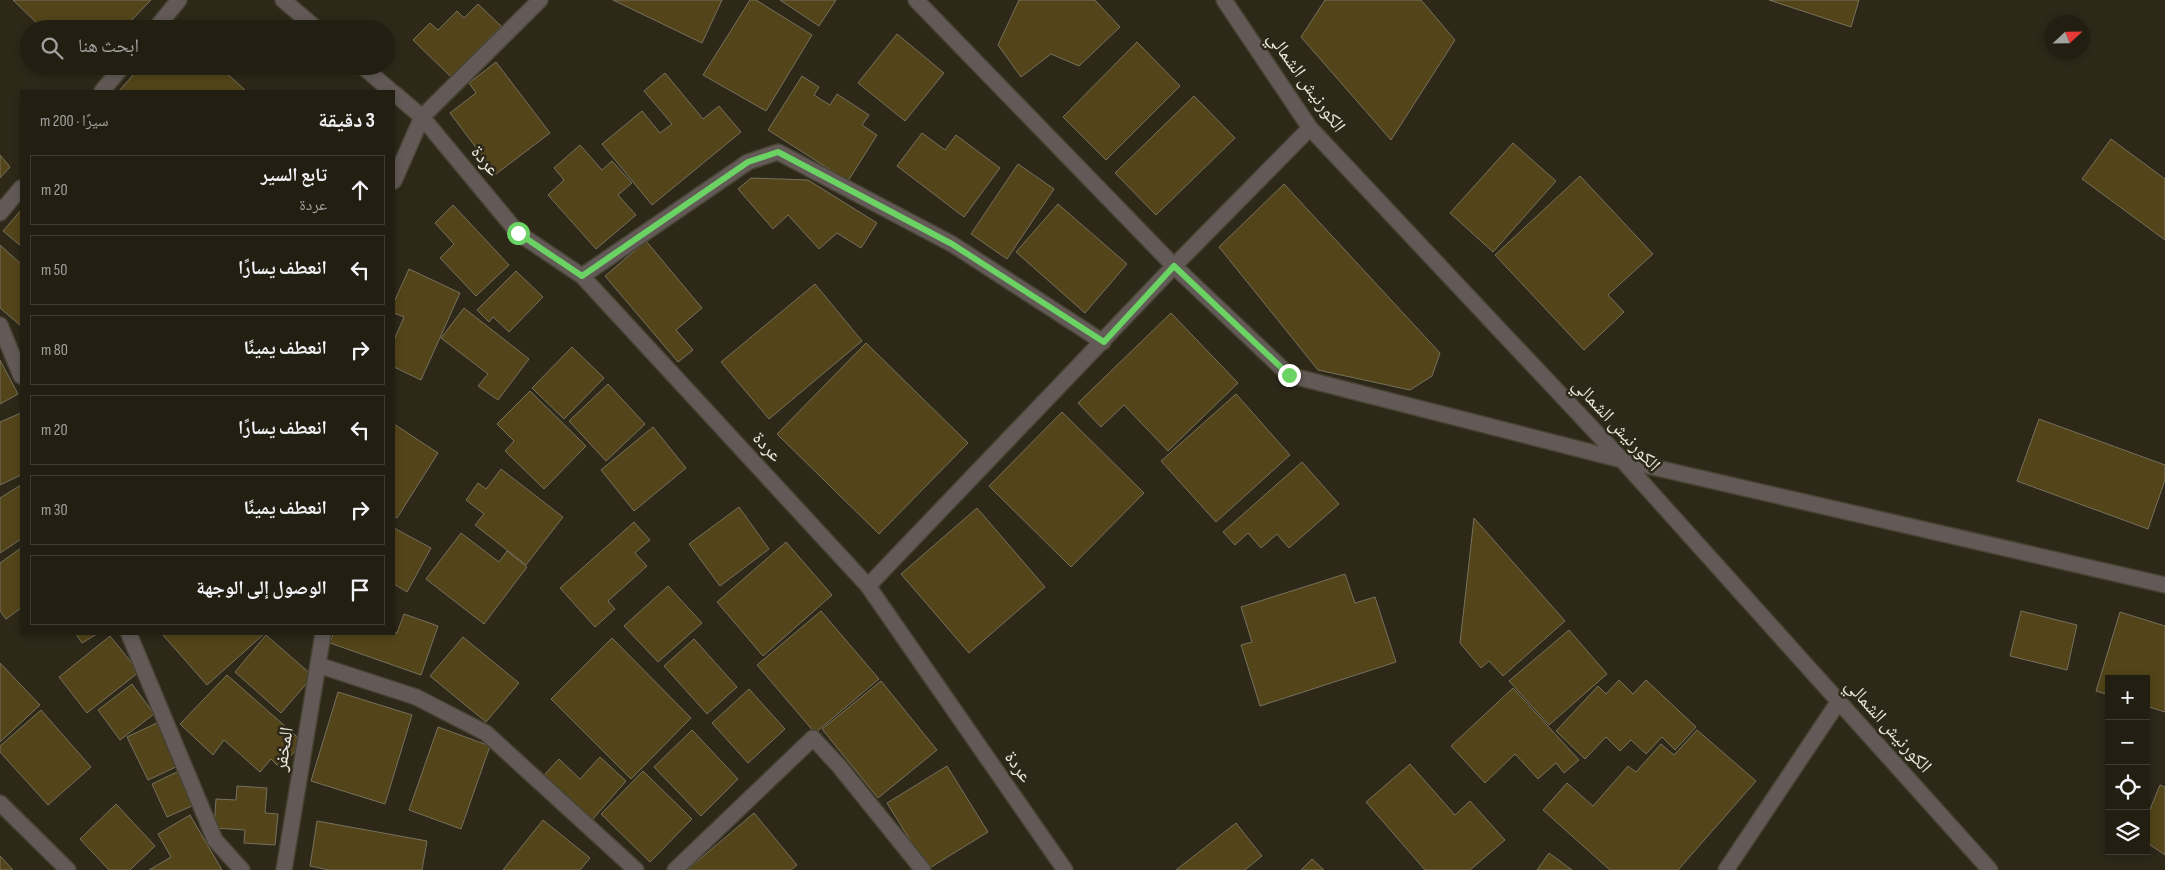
<!DOCTYPE html>
<html lang="ar">
<head>
<meta charset="utf-8">
<style>
	body { margin:0; font-family:"Sofia Sans Condensed","Noto Naskh Arabic",sans-serif; background:#2a271b; color:#f1f3f6; direction:rtl }
	.controls { position:absolute; right:15px; bottom:15px; display:grid; overflow:hidden; border-radius:0px; box-shadow:0 2px 8px #0003 }
	.controls button { width:45px; height:45px; display:grid; place-items:center; padding:0; border:0; border-bottom:1px solid #3f3c32; background:#221e12; color:#f1f3f6; font:25px sans-serif }
	.compass { position:absolute; left:2045px; top:15px; width:45px; height:45px; border-radius:50%; background:#221e12; box-shadow:0 2px 8px #0003; rotate:68deg }
	.stop { position:absolute; width:15px; height:15px; margin:-11px; border:4px solid #6ad363; border-radius:50%; background:#fff }
	.stop.end { background:#6ad363; border-color:#fff; box-shadow:0 1px 5px #0008 }
	.list { margin:0; padding:0; list-style:none }
	h2 { display:flex; justify-content:space-between; align-items:center; height:65px; margin:0; padding:0 20px; font-size:21px }
	h2 small { font-size:16px; font-weight:400; color:#a2a29f }
	.list li { display:grid; grid-template-columns:32px 1fr auto; gap:15px; align-items:center; box-sizing:border-box; height:70px; margin:0 10px 10px; padding:0 10px; border:1px solid #3f3c32; border-radius:0px }
	.list b { display:block; font-size:19px; white-space:nowrap }
	.list p { margin:0; font-size:16px; white-space:nowrap; color:#a2a29f }
	.list em { font-size:16px; font-style:normal; color:#a2a29f }
	.icon { flex:none; width:28px; height:28px; fill:none; stroke:currentColor; stroke-width:2; stroke-linecap:round; stroke-linejoin:round }
	.map { position:relative; flex:none; width:2165px; height:870px; overflow:hidden; direction:ltr }
	.search { position:absolute; background:#221e12; box-shadow:0 2px 8px #0003; left:20px; top:20px; width:375px; height:55px; display:flex; align-items:center; gap:12px; box-sizing:border-box; padding:0 18px; border-radius:28px; color:#a2a29f; font-size:19px }
	.panel { position:absolute; background:#221e12; box-shadow:0 2px 8px #0003; left:20px; top:90px; width:375px; height:545px; border-radius:0px; direction:rtl }
	.map>svg:first-child { display:block }
	.building { fill:#534519; stroke:#76705e }
	.lines { fill:none; stroke-linecap:round; stroke-linejoin:round }
	.minor-casing { stroke:#474333; stroke-width:18 }
	.minor { stroke:#635a57; stroke-width:15 }
	.route { stroke:#6ad363; stroke-width:6 }
	.labels { text-anchor:middle; dominant-baseline:central; stroke-width:5; stroke-linejoin:round; paint-order:stroke }
	.street-label { font-size:19px; fill:#e9e6dc; stroke:#2d2818 }
</style>
</head>
<body>
<div class="map">
<svg width="2165" height="870" viewBox="0 0 2165 870">
	<rect width="100%" height="100%" fill="#2d2818"/>
	<g class="building">
		<polygon points="13,0 151,0 123,29 43,29"/>
		<polygon points="613,0 722,0 702,43"/>
		<polygon points="750,0 756,0 812,35 766,111 703,75"/>
		<polygon points="780,0 836,0 819,26"/>
		<polygon points="1019,0 1095,0 1120,27 1079,66 1051,54 1021,77 998,45"/>
		<polygon points="1325,0 1421,0 1455,40 1391,140 1301,37"/>
		<polygon points="1769,0 1859,0 1851,27"/>
		<polygon points="478,4 501,26 451,77 413,40 430,23 438,30 457,11 464,18"/>
		<polygon points="897,34 944,73 905,121 858,83"/>
		<polygon points="1137,42 1180,86 1106,160 1063,117"/>
		<polygon points="496,62 550,133 496,174 450,113 476,93 469,83"/>
		<polygon points="141,66 219,66 246,91 119,91"/>
		<polygon points="665,73 703,119 719,106 741,132 652,205 602,144 642,111 660,133 672,124 644,91"/>
		<polygon points="802,76 819,87 814,95 830,105 837,94 869,115 862,125 877,135 848,181 768,130"/>
		<polygon points="1194,96 1235,138 1156,215 1115,173"/>
		<polygon points="922,133 945,150 956,135 1000,168 964,217 897,166"/>
		<polygon points="2111,139 2165,179 2165,240 2082,179"/>
		<polygon points="1513,143 1556,181 1493,252 1450,213"/>
		<polygon points="580,145 602,170 612,161 632,183 618,195 636,215 596,249 548,195 564,180 554,168"/>
		<polygon points="0,155 10,167 0,178"/>
		<polygon points="1018,164 1054,189 1007,259 971,234"/>
		<polygon points="1580,176 1653,254 1608,295 1624,312 1584,350 1495,255"/>
		<polygon points="751,178 808,180 877,223 861,248 837,233 819,249 788,215 773,229 738,189"/>
		<polygon points="1284,184 1440,353 1432,376 1410,390 1318,370 1219,247"/>
		<polygon points="1058,204 1127,264 1085,313 1016,252"/>
		<polygon points="453,205 509,265 476,296 440,258 454,244 435,223"/>
		<polygon points="21,210 21,246 3,231"/>
		<polygon points="646,241 702,308 676,330 693,350 678,362 605,276"/>
		<polygon points="0,245 21,264 21,326 0,308"/>
		<polygon points="409,269 460,293 421,380 394,367 394,340 404,317 394,313 394,302"/>
		<polygon points="516,271 543,297 509,332 493,317 489,322 477,310"/>
		<polygon points="815,284 862,341 769,419 721,362"/>
		<polygon points="464,308 529,359 498,400 478,386 488,374 441,338"/>
		<polygon points="1171,313 1238,383 1168,451 1124,405 1101,427 1078,403"/>
		<polygon points="866,343 968,443 879,534 777,434"/>
		<polygon points="572,347 604,378 564,419 532,388"/>
		<polygon points="0,360 18,394 0,404"/>
		<polygon points="608,384 645,424 606,461 569,421"/>
		<polygon points="530,391 586,446 544,489 505,451 514,441 497,424"/>
		<polygon points="1236,394 1290,455 1216,522 1161,461"/>
		<polygon points="1062,412 1144,493 1071,567 989,486"/>
		<polygon points="21,413 21,475 0,485 0,422"/>
		<polygon points="2039,419 2165,465 2165,480 2148,529 2017,481"/>
		<polygon points="394,424 438,453 397,518 394,516"/>
		<polygon points="653,427 686,468 634,511 601,470"/>
		<polygon points="1302,462 1339,504 1289,548 1277,534 1261,548 1248,533 1235,545 1223,532"/>
		<polygon points="501,469 563,517 526,565 475,525 484,514 466,500 478,483 486,489"/>
		<polygon points="21,485 21,539 0,553 0,498"/>
		<polygon points="739,507 769,549 720,586 689,544"/>
		<polygon points="977,508 1045,587 969,653 901,574"/>
		<polygon points="1474,518 1565,621 1503,676 1489,661 1481,668 1460,643"/>
		<polygon points="634,522 650,540 635,553 647,566 608,601 615,609 595,627 560,588"/>
		<polygon points="394,528 431,548 407,592 394,584"/>
		<polygon points="461,533 499,562 507,551 527,567 484,624 426,579"/>
		<polygon points="786,542 832,595 763,656 717,602"/>
		<polygon points="21,548 21,608 6,619 0,611 0,563"/>
		<polygon points="1345,574 1355,603 1375,597 1396,662 1260,706 1241,645 1252,642 1241,607"/>
		<polygon points="668,586 702,623 658,662 624,626"/>
		<polygon points="821,611 879,679 815,733 757,665"/>
		<polygon points="2021,611 2077,625 2067,670 2010,656"/>
		<polygon points="2120,612 2165,626 2165,712 2146,706 2146,679 2109,679 2109,695 2096,691"/>
		<polygon points="404,614 438,626 421,675 330,643 333,634 397,633"/>
		<polygon points="1569,630 1607,674 1549,725 1509,681"/>
		<polygon points="76,634 97,634 82,643"/>
		<polygon points="162,634 264,634 207,685"/>
		<polygon points="266,635 313,676 281,713 235,672"/>
		<polygon points="110,636 139,672 87,713 59,677"/>
		<polygon points="463,637 519,683 486,722 430,676"/>
		<polygon points="612,638 691,718 631,779 551,699"/>
		<polygon points="694,639 737,687 707,714 664,666"/>
		<polygon points="0,663 40,705 0,742"/>
		<polygon points="227,675 303,742 280,768 271,759 260,772 224,740 213,755 180,724"/>
		<polygon points="1619,680 1633,694 1646,680 1696,727 1675,750 1662,737 1646,754 1631,740 1620,751 1606,737 1585,759 1556,731 1598,686 1606,694"/>
		<polygon points="881,681 937,750 878,798 822,729"/>
		<polygon points="132,684 154,714 120,740 98,710"/>
		<polygon points="1513,688 1579,760 1564,773 1556,763 1538,779 1515,754 1485,783 1451,746"/>
		<polygon points="749,689 785,729 748,763 712,723"/>
		<polygon points="338,692 412,715 385,804 311,781"/>
		<polygon points="41,710 91,767 48,805 0,752 0,746"/>
		<polygon points="159,722 180,765 148,780 127,737"/>
		<polygon points="438,727 490,746 461,829 409,810"/>
		<polygon points="692,730 738,779 701,816 654,767"/>
		<polygon points="1697,730 1756,781 1678,870 1610,870 1543,810 1567,783 1593,806 1628,766 1636,772 1661,744 1674,755"/>
		<polygon points="600,757 626,781 592,820 544,775 559,759 580,779"/>
		<polygon points="1410,764 1455,815 1470,801 1505,840 1470,870 1425,870 1366,802"/>
		<polygon points="947,766 988,832 928,869 887,803"/>
		<polygon points="179,771 194,805 167,817 152,784"/>
		<polygon points="643,771 692,819 650,862 601,814"/>
		<polygon points="2160,785 2165,787 2165,855 2146,842 2146,819"/>
		<polygon points="237,786 267,788 265,813 278,814 275,845 244,843 245,830 214,828 216,799 236,800"/>
		<polygon points="116,804 155,846 130,870 109,870 80,839"/>
		<polygon points="754,813 797,865 791,870 687,870"/>
		<polygon points="190,815 222,870 149,870 171,857 158,834"/>
		<polygon points="543,820 590,858 580,870 503,870"/>
		<polygon points="317,821 427,841 422,870 329,870 310,866"/>
		<polygon points="1236,823 1262,856 1245,870 1176,870"/>
		<polygon points="1549,853 1572,870 1537,870"/>
		<polygon points="0,856 13,870 0,870"/>
		<polygon points="1312,859 1324,870 1301,870"/>
	</g>
	<g class="lines">
		<defs>
			<g id="minor">
				<polyline points="283,0 317,29"/>
				<polyline points="916,0 1174,266 1289,375 1622,460 2165,585"/>
				<polyline points="1224,0 1310,128 1622,460 1990,870"/>
				<polyline points="155,29 179,0"/>
				<polyline points="362,66 391,91"/>
				<polyline points="102,91 123,66"/>
				<polyline points="394,93 422,117 518,233 582,276 868,586 1065,870"/>
				<polyline points="394,181 422,117 540,0"/>
				<polyline points="0,213 21,188"/>
				<polyline points="582,276 748,162 778,152 952,244 1103,342"/>
				<polyline points="0,325 21,376"/>
				<polyline points="868,586 1174,266 1310,128"/>
				<polyline points="129,634 215,840 242,870"/>
				<polyline points="318,665 416,697 486,733 636,870"/>
				<polyline points="0,803 68,870"/>
				<polyline points="284,870 323,634"/>
				<polyline points="675,870 813,738 839,766 923,870"/>
				<polyline points="1726,870 1839,701"/>
			</g>
		</defs>
		<use href="#minor" class="minor-casing"/>
		<use href="#minor" class="minor"/>
	</g>
	<g class="lines">
		<polyline class="route" points="518,233 582,276 748,162 778,152 952,244 1104,342 1174,266 1289,375"/>
	</g>
	<g class="labels">
		<g class="street-label">
			<text transform="translate(1306 82) rotate(54)">الكورنيش الشمالي</text>
			<text transform="translate(485 161) rotate(50)">عردة</text>
			<text transform="translate(1616 425) rotate(47)">الكورنيش الشمالي</text>
			<text transform="translate(767 447) rotate(47)">عردة</text>
			<text transform="translate(1888 726) rotate(48)">الكورنيش الشمالي</text>
			<text transform="translate(284 749) rotate(-81)">المخفر</text>
			<text transform="translate(1018 767) rotate(55)">عردة</text>
		</g>
	</g>
</svg>
<div class="controls">
<button>+</button>
<button>−</button>
<button><svg class="icon" aria-label="locate" viewBox="0 0 24 24"><circle cx="12" cy="12" r="6"/><path d="M12 2v4M12 18v4M2 12h4M18 12h4"/></svg></button>
<button><svg class="icon" aria-label="layers" viewBox="0 0 24 24"><path d="M12 4l9 5-9 5-9-5zM3 14l9 5 9-5"/></svg></button>
</div>
<svg class="compass" viewBox="-18 -18 36 36"><path d="M0-13l5 13h-10z" fill="#e53935"/><path d="M0 13l5-13h-10z" fill="#a2a29f"/></svg>
<div class="stop" style="left:518px;top:233px"></div>
<div class="stop end" style="left:1289px;top:375px"></div>
<div class="search"><svg class="icon" aria-label="search" viewBox="0 0 24 24"><circle cx="10" cy="10" r="6"/><path d="M15 15l6 6"/></svg>ابحث هنا</div>
<section class="panel">
<h2>3 دقيقة<small>سيرًا · 200 m</small></h2>
<ul class="list">
<li><svg class="icon" aria-label="ahead" viewBox="0 0 24 24"><path d="M12 20V5M6 11l6-6 6 6"/></svg><div><b>تابع السير</b><p>عردة</p></div><em>20 m</em></li>
<li><svg class="icon" aria-label="left" viewBox="0 0 24 24"><path d="M17 20v-9H6M10 6l-5 5 5 5"/></svg><div><b>انعطف يسارًا</b></div><em>50 m</em></li>
<li><svg class="icon" aria-label="right" viewBox="0 0 24 24"><path d="M7 20v-9h11M14 6l5 5-5 5"/></svg><div><b>انعطف يمينًا</b></div><em>80 m</em></li>
<li><svg class="icon" aria-label="left" viewBox="0 0 24 24"><path d="M17 20v-9H6M10 6l-5 5 5 5"/></svg><div><b>انعطف يسارًا</b></div><em>20 m</em></li>
<li><svg class="icon" aria-label="right" viewBox="0 0 24 24"><path d="M7 20v-9h11M14 6l5 5-5 5"/></svg><div><b>انعطف يمينًا</b></div><em>30 m</em></li>
<li><svg class="icon" aria-label="arrive" viewBox="0 0 24 24"><path d="M6 21V4h12l-3 4 3 4H6"/></svg><div><b>الوصول إلى الوجهة</b></div></li>
</ul>
</section>
</div>
</body>
</html>
